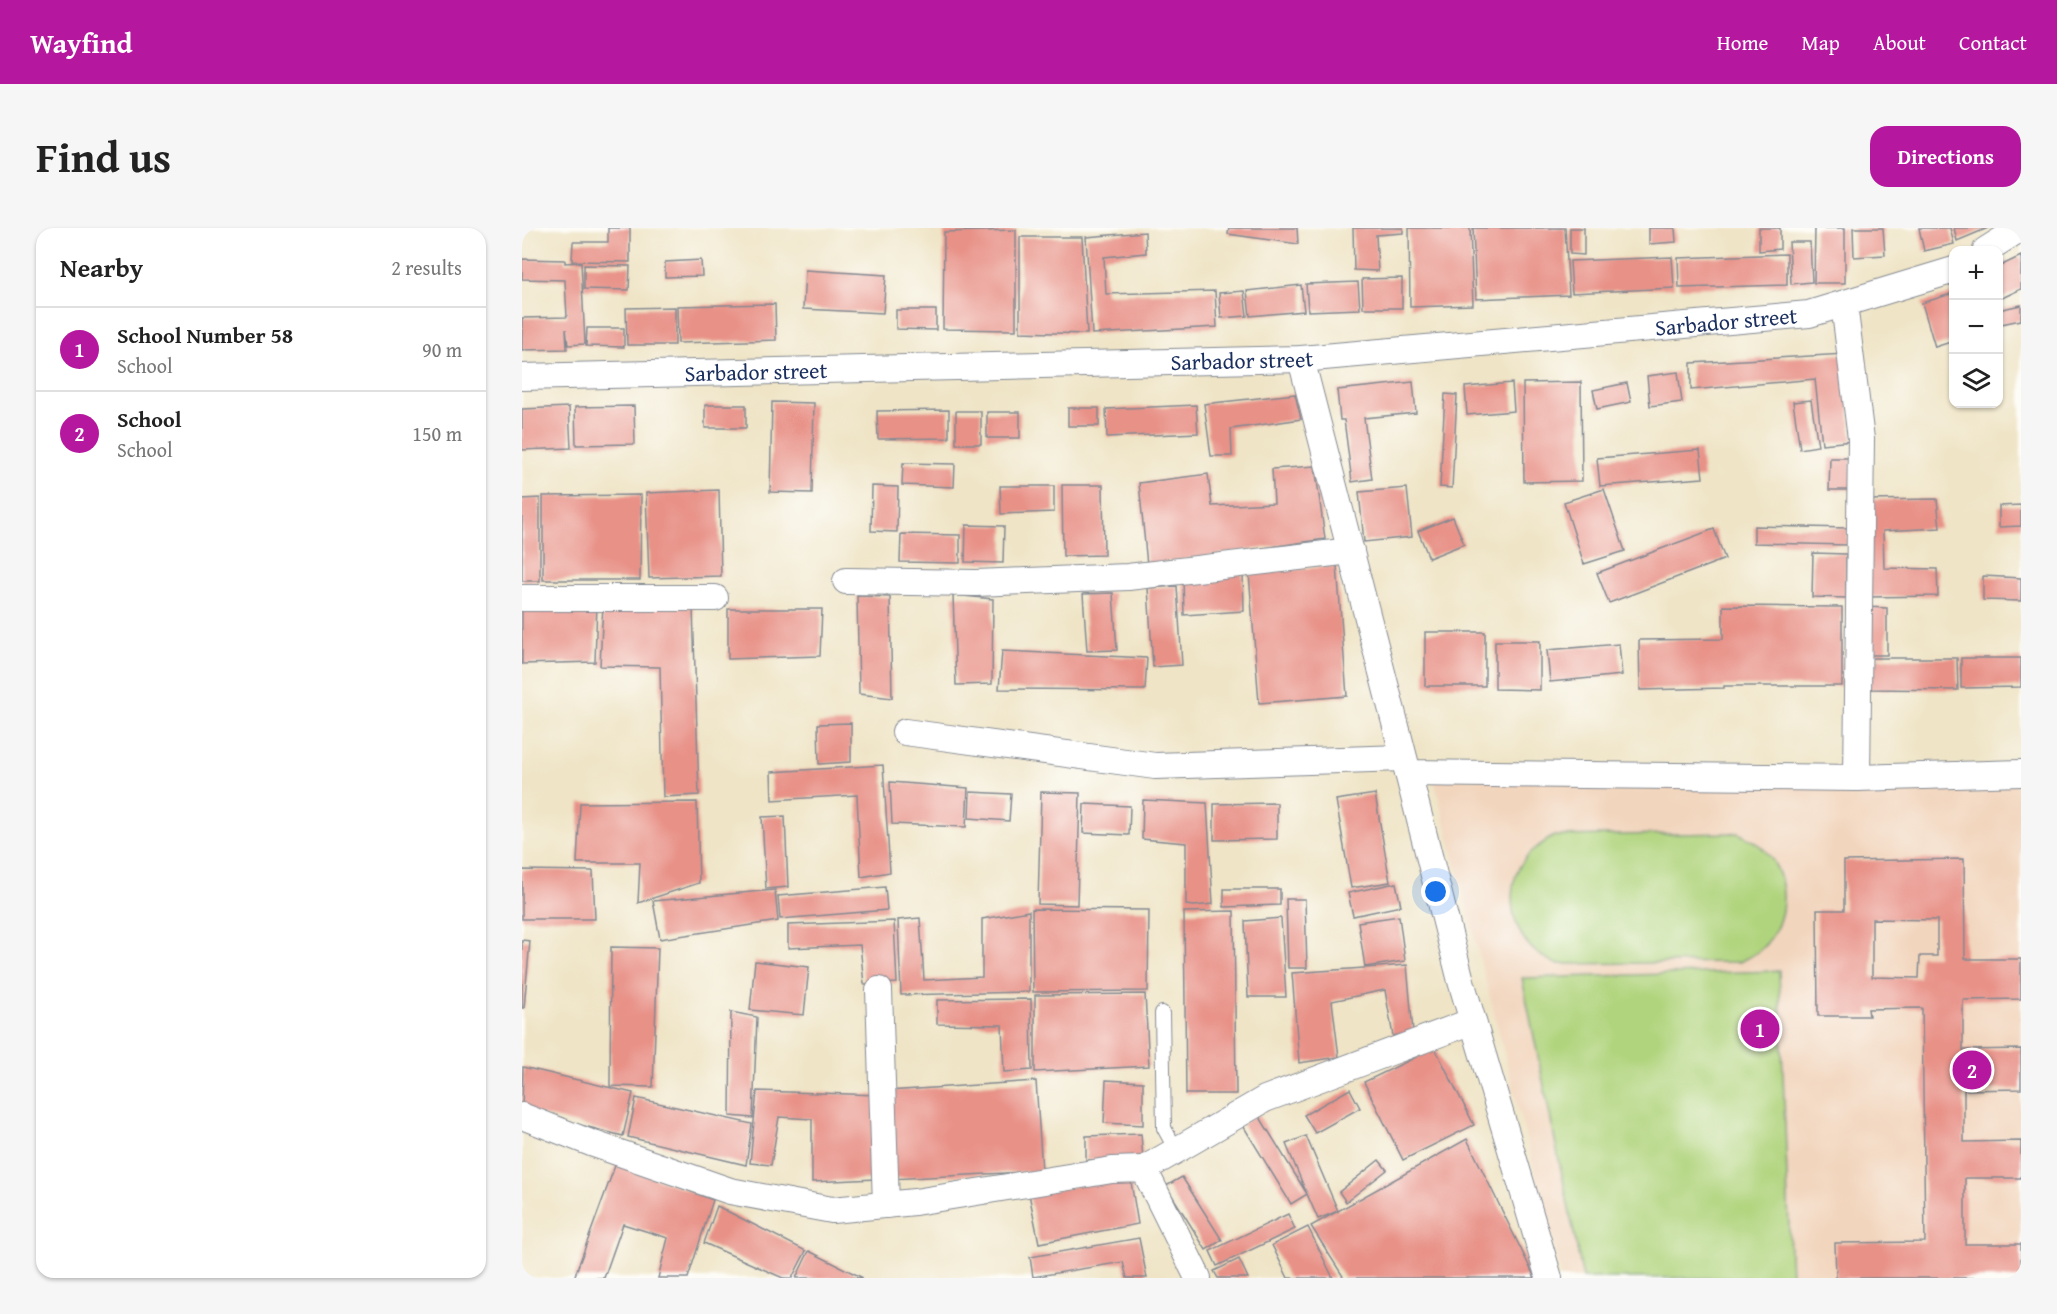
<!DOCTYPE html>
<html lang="en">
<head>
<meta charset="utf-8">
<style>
	body { margin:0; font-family:"Gentium Book Plus",serif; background:#f6f6f6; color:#222 }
	.controls { position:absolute; right:18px; top:18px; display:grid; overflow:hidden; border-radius:12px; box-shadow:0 2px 4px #0004 }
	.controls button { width:54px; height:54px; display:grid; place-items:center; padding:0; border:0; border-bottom:2px solid #e0e0e0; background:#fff; color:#222; font:30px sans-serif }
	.you { position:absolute; left:914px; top:664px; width:21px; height:21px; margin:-15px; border:4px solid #fff; border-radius:50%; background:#1a73e8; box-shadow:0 0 0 9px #1a73e833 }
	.badge { display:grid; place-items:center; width:39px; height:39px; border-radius:50%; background:#b5179e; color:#fff; font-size:20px; font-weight:700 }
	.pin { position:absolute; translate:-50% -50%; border:3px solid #fff; box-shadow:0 2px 6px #0006 }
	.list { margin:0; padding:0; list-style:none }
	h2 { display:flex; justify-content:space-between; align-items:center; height:78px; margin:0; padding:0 24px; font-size:26px }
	h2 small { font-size:20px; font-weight:400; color:#767676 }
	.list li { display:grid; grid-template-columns:39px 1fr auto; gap:18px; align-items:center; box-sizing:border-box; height:84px; padding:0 24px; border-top:2px solid #e0e0e0 }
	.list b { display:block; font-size:22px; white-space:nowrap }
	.list p { margin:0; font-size:20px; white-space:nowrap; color:#767676 }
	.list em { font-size:20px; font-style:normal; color:#767676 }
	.icon { flex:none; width:33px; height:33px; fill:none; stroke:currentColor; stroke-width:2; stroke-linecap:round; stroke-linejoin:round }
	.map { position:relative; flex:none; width:1499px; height:1050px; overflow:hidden; border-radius:18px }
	header { display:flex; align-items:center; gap:36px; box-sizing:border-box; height:84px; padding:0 30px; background:#b5179e; color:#fff }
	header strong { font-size:28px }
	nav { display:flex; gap:33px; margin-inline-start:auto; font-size:21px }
	.intro { display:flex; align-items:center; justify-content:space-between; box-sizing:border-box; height:144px; padding:0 36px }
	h1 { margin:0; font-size:42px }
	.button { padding:15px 27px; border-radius:18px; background:#b5179e; color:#fff; font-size:21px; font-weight:700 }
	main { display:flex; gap:36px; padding:0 36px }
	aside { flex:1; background:#fff; border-radius:18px; box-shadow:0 2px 4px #0004 }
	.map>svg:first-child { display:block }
	.built { fill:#f2d5bd }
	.green { fill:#b0d47d; stroke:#66826e; stroke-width:1.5 }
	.building { fill:#e89187; fill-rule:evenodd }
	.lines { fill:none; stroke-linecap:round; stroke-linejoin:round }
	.service-casing { stroke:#858a92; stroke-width:16 }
	.minor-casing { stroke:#858a92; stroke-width:28 }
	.service { stroke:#fff; stroke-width:14 }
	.minor { stroke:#fff; stroke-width:26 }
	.labels { text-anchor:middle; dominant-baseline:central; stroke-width:4.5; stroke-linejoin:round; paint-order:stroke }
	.street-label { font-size:22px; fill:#1b2f5e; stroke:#fdfcf7 }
</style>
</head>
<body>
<header>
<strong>Wayfind</strong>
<nav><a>Home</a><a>Map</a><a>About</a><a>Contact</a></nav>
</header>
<div class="intro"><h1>Find us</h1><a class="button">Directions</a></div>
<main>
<aside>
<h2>Nearby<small>2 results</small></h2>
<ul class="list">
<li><span class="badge">1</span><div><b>School Number 58</b><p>School</p></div><em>90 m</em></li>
<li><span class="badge">2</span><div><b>School</b><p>School</p></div><em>150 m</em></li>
</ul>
</aside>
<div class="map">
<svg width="1499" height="1050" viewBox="0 0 1499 1050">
	<rect width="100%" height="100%" fill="#fdfcf7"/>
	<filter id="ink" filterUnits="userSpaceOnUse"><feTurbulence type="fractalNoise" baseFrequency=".0167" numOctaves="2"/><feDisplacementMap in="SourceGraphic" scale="12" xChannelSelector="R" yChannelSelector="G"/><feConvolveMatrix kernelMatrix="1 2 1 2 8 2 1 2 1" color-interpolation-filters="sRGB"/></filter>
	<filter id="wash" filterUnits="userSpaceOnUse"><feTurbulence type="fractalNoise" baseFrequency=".008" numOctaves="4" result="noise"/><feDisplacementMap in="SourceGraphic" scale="24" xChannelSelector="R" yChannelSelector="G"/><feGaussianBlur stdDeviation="1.35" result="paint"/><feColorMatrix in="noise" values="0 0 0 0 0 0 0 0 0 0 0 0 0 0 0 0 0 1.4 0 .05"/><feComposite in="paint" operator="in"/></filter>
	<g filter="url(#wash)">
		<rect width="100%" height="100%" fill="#efe4c6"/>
		<polygon class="built" points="1499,547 1499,1050 1040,1050 912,551"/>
		<g class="green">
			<path d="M1216 605C1223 609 1231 612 1237 617 1269 643 1269 695 1238 722 1233 727 1224 730 1218 734L1034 736C1028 732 1019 729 1014 724 990 704 983 666 998 638 1006 624 1019 616 1032 608Z"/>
			<polygon points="1257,743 1269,1050 1061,1050 1000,750"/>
		</g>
		<g id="blocks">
			<g class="building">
				<polygon points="86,0 108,0 108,34 50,33 51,14 86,14"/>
				<polygon points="707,0 775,0 776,16 706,6"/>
				<polygon points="831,0 881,0 881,5 854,7 856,43 832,42"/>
				<polygon points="887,0 948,0 951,77 888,79"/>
				<polygon points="951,0 1043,0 1047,67 954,71"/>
				<polygon points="1048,0 1062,0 1062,27 1048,26"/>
				<polygon points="1127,0 1153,0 1154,14 1127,16"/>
				<polygon points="1237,0 1258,0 1258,21 1237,23"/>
				<polygon points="1293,0 1323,0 1323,55 1292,55"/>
				<polygon points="1331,0 1361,0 1363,27 1332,29"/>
				<polygon points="1397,0 1428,0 1432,16 1402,23"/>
				<polygon points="1432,0 1466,0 1435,13"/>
				<polygon points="494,2 494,102 421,101 422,4"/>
				<polygon points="623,4 624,25 582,29 584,66 693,63 695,99 570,106 564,9"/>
				<polygon points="498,9 560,9 565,106 498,104"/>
				<polygon points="1267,14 1288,14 1290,54 1269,56"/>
				<polygon points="1265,26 1265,57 1157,60 1156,30"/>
				<polygon points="1499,28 1499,61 1476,72 1476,39"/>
				<polygon points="1150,29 1152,60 1050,65 1048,33"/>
				<polygon points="0,31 43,32 43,35 59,34 63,116 46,117 44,101 45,121 0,122 0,90 45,89 43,52 0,51"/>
				<polygon points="179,32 180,48 143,49 143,34"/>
				<polygon points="62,37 108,38 107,62 62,61"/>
				<polygon points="283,42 364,47 361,85 281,81"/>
				<polygon points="880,50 880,80 841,80 840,51"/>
				<polygon points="836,54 838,81 786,83 784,56"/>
				<polygon points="779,57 782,83 728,88 725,63"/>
				<polygon points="722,63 725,88 699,90 697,65"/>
				<polygon points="1432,65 1432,113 1413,119 1400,75"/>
				<polygon points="253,76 254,112 156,115 155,78"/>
				<polygon points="1499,77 1499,92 1479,96 1476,82"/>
				<polygon points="153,79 153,117 105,117 104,80"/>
				<polygon points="374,82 414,82 414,102 374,101"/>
				<polygon points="65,100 102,100 102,119 64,118"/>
				<polygon points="1323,126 1330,213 1300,216 1293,151 1169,162 1169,135"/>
				<polygon points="1156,144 1160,174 1128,178 1125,148"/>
				<polygon points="891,154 894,185 842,190 850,251 830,254 822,192 818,192 815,162"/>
				<polygon points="1059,154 1060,253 1002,254 1001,155"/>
				<polygon points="990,155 992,183 945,187 943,159"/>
				<polygon points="1105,155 1109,174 1075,181 1071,162"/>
				<polygon points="773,166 779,191 709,201 710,228 689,228 682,176"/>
				<polygon points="923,166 935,167 930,260 918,259"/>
				<polygon points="1289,172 1296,218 1278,221 1271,174"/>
				<polygon points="250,174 292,175 290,265 248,264"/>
				<rect x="183" y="177" width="41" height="23"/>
				<polygon points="674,177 676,205 585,209 584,181"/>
				<polygon points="112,178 113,216 54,217 53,179"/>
				<polygon points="47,179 49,220 0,222 0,181"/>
				<rect x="546" y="180" width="31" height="18"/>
				<polygon points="427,182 427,210 356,211 355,183"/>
				<rect x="434" y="183" width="25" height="33"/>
				<rect x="465" y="184" width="33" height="26"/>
				<polygon points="1178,222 1181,250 1078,258 1075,230"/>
				<polygon points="1308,230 1330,230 1330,262 1307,262"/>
				<polygon points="381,235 433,236 432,259 380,257"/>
				<polygon points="793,238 803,311 625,337 617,255 686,246 690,278 752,275 750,241"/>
				<polygon points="540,257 581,257 582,327 541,328"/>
				<polygon points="350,258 376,259 375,304 349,303"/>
				<polygon points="478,258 532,258 532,284 479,286"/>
				<polygon points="885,260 890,309 842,314 837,264"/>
				<polygon points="1082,261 1103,323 1062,336 1042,274"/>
				<polygon points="197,262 199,348 127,350 124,265"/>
				<polygon points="119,267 118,352 21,352 21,268"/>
				<polygon points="18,270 18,353 0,353 0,271"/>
				<polygon points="1415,271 1418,300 1361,303 1362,340 1415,341 1416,368 1344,369 1343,272"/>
				<polygon points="1499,277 1499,298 1477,299 1477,278"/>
				<polygon points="931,289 942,316 907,330 896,303"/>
				<polygon points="444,297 482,298 481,335 443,334"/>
				<polygon points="1232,298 1326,300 1326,317 1232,315"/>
				<polygon points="1192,301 1203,331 1087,375 1075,345"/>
				<polygon points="379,306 438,307 438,335 378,334"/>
				<polygon points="1291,325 1324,326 1324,370 1290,369"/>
				<polygon points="815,338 825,468 737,475 727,345"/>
				<polygon points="721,345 722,383 662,387 661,349"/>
				<polygon points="1461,348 1499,350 1499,373 1461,372"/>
				<polygon points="655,358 660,437 631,439 626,360"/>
				<polygon points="591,365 595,422 565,423 561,366"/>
				<polygon points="431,367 471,371 470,456 434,457"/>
				<polygon points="335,368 368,369 370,470 337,466"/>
				<polygon points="75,375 73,434 0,436 0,377"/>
				<polygon points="81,375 171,379 177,567 141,569 138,439 78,438"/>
				<polygon points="1201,378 1320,379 1320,458 1202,458 1202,460 1118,462 1117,412 1201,411"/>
				<polygon points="1343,379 1365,380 1365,427 1342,427"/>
				<polygon points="206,381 300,381 298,428 206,431"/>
				<rect x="903" y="404" width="60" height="54"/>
				<polygon points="973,413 1018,413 1018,462 973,461"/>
				<polygon points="1097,416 1100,447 1028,454 1025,422"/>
				<polygon points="480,423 625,430 623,462 477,461"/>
				<polygon points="1348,430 1435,430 1436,462 1346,461"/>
				<polygon points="1439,430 1499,430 1499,459 1439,460"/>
				<polygon points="329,495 329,534 297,536 296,496"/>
				<polygon points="361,537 368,644 339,649 335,567 250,572 249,544"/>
				<polygon points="368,554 446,560 444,599 370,596"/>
				<polygon points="448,564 489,566 487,593 447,590"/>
				<polygon points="519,564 558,565 555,677 516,676"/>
				<polygon points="853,566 868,654 829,660 814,572"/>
				<polygon points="621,572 685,575 691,676 672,678 664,677 664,615 620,611"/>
				<polygon points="175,574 177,655 116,675 118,635 55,635 58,575"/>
				<polygon points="755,575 755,611 692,612 692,576"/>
				<polygon points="562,576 608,578 607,607 561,605"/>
				<polygon points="263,588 266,659 244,661 240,589"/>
				<path d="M1442 631 1443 731H1499V771L1441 772V822L1499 821V861L1442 862V914L1499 913V950H1443V1016H1499V1050H1314L1313 1015 1403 1014 1400 780 1346 781 1347 788H1296L1295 682H1322V633ZM1350 691 1415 692V728H1398L1397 750 1350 749Z"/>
				<polygon points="0,642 71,643 73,691 0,691"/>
				<polygon points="874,655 879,678 831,688 826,665"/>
				<polygon points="363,659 365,682 258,691 256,668"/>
				<polygon points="702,661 758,661 758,677 702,679"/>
				<polygon points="253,662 256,693 138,711 131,673"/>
				<polygon points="764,671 783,671 785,740 766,740"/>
				<polygon points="510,681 627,682 626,763 511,764"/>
				<polygon points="507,683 507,764 379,767 376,692 398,690 402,752 460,749 460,691"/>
				<polygon points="712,683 714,866 664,866 662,684"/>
				<polygon points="877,688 883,733 843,739 836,694"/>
				<polygon points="759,690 764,769 726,769 723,693"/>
				<polygon points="372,693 375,755 342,756 338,717 266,720 266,697"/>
				<polygon points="0,712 8,713 2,780 0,780"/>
				<polygon points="89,719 136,720 131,859 88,858"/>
				<polygon points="233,733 287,739 282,787 228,782"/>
				<polygon points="885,737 891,804 871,808 863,762 810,773 817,829 777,835 770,745"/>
				<polygon points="623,766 627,838 513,844 513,767"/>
				<polygon points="509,771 510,842 482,844 480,797 415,796 415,772"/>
				<polygon points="209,784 235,789 231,890 208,888"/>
				<polygon points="913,820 952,897 881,932 842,854"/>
				<polygon points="1,839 111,865 101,908 0,882"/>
				<polygon points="584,852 621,854 621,897 582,895"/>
				<polygon points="514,853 520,943 368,951 366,863"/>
				<polygon points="828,861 838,880 793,905 782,887"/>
				<polygon points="235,863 357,867 354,951 290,954 290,891 257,889 249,937 228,935"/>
				<polygon points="114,870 230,896 224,937 106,909"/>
				<polygon points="736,886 785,966 764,916 784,908 816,983 796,991 785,966 769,976 720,896"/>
				<polygon points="619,906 621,931 564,932 564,908"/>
				<polygon points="945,911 1013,1050 822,1050 789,998"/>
				<polygon points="857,932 865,942 824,974 817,964"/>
				<polygon points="94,935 191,972 166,1050 136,1050 146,1010 101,996 82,1050 52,1050"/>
				<polygon points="608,948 616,996 517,1015 507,966"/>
				<polygon points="660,949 700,1012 684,1022 644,958"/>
				<polygon points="195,978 284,1023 270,1050 261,1050 182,1015"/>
				<polygon points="766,986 773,1001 695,1038 688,1023"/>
				<polygon points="786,999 811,1050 766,1050 750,1017"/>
				<polygon points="617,1010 625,1050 605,1050 601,1034 511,1049 508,1029"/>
				<polygon points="287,1023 341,1050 274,1050"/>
				<polygon points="717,1031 726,1050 696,1050 692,1043"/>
			</g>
		</g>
	</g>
	<g filter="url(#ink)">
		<use href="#blocks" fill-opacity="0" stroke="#858a92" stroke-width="1.5"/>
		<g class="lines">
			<defs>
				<polyline id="service" points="640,785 642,900 654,922"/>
				<g id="minor">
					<polyline points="1464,22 1499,0"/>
					<polyline points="1322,76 1339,211 1335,550"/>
					<polyline points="779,131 886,545 1335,550 1499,545"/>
					<path id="s1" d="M0 149 779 131 1287 86 1432 42"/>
					<polyline points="324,353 454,355 606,349 829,323"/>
					<polyline points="0,370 193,370"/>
					<polyline points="383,504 633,538 881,530"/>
					<polyline points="886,545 939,753 1027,1050"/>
					<polyline points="357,762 364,977"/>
					<polyline points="0,888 69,915 208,963 310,982 393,974 590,942 622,941 676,1050"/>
					<polyline points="622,941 743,871 951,793"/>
				</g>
			</defs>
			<use href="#service" class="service-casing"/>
			<use href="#minor" class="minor-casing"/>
			<use href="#service" class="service"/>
			<use href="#minor" class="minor"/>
		</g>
	</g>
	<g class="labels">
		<g class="street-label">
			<text stroke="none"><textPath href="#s1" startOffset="1206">Sarbador street</textPath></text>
			<text stroke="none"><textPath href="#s1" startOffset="720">Sarbador street</textPath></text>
			<text stroke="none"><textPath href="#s1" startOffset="234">Sarbador street</textPath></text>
		</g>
	</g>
</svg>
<div class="controls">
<button>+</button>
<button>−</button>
<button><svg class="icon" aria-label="layers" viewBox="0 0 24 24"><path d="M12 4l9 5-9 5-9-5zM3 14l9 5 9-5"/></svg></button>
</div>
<div class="you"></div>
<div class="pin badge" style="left:1238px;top:801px">1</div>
<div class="pin badge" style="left:1450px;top:842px">2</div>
</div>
</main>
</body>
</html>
